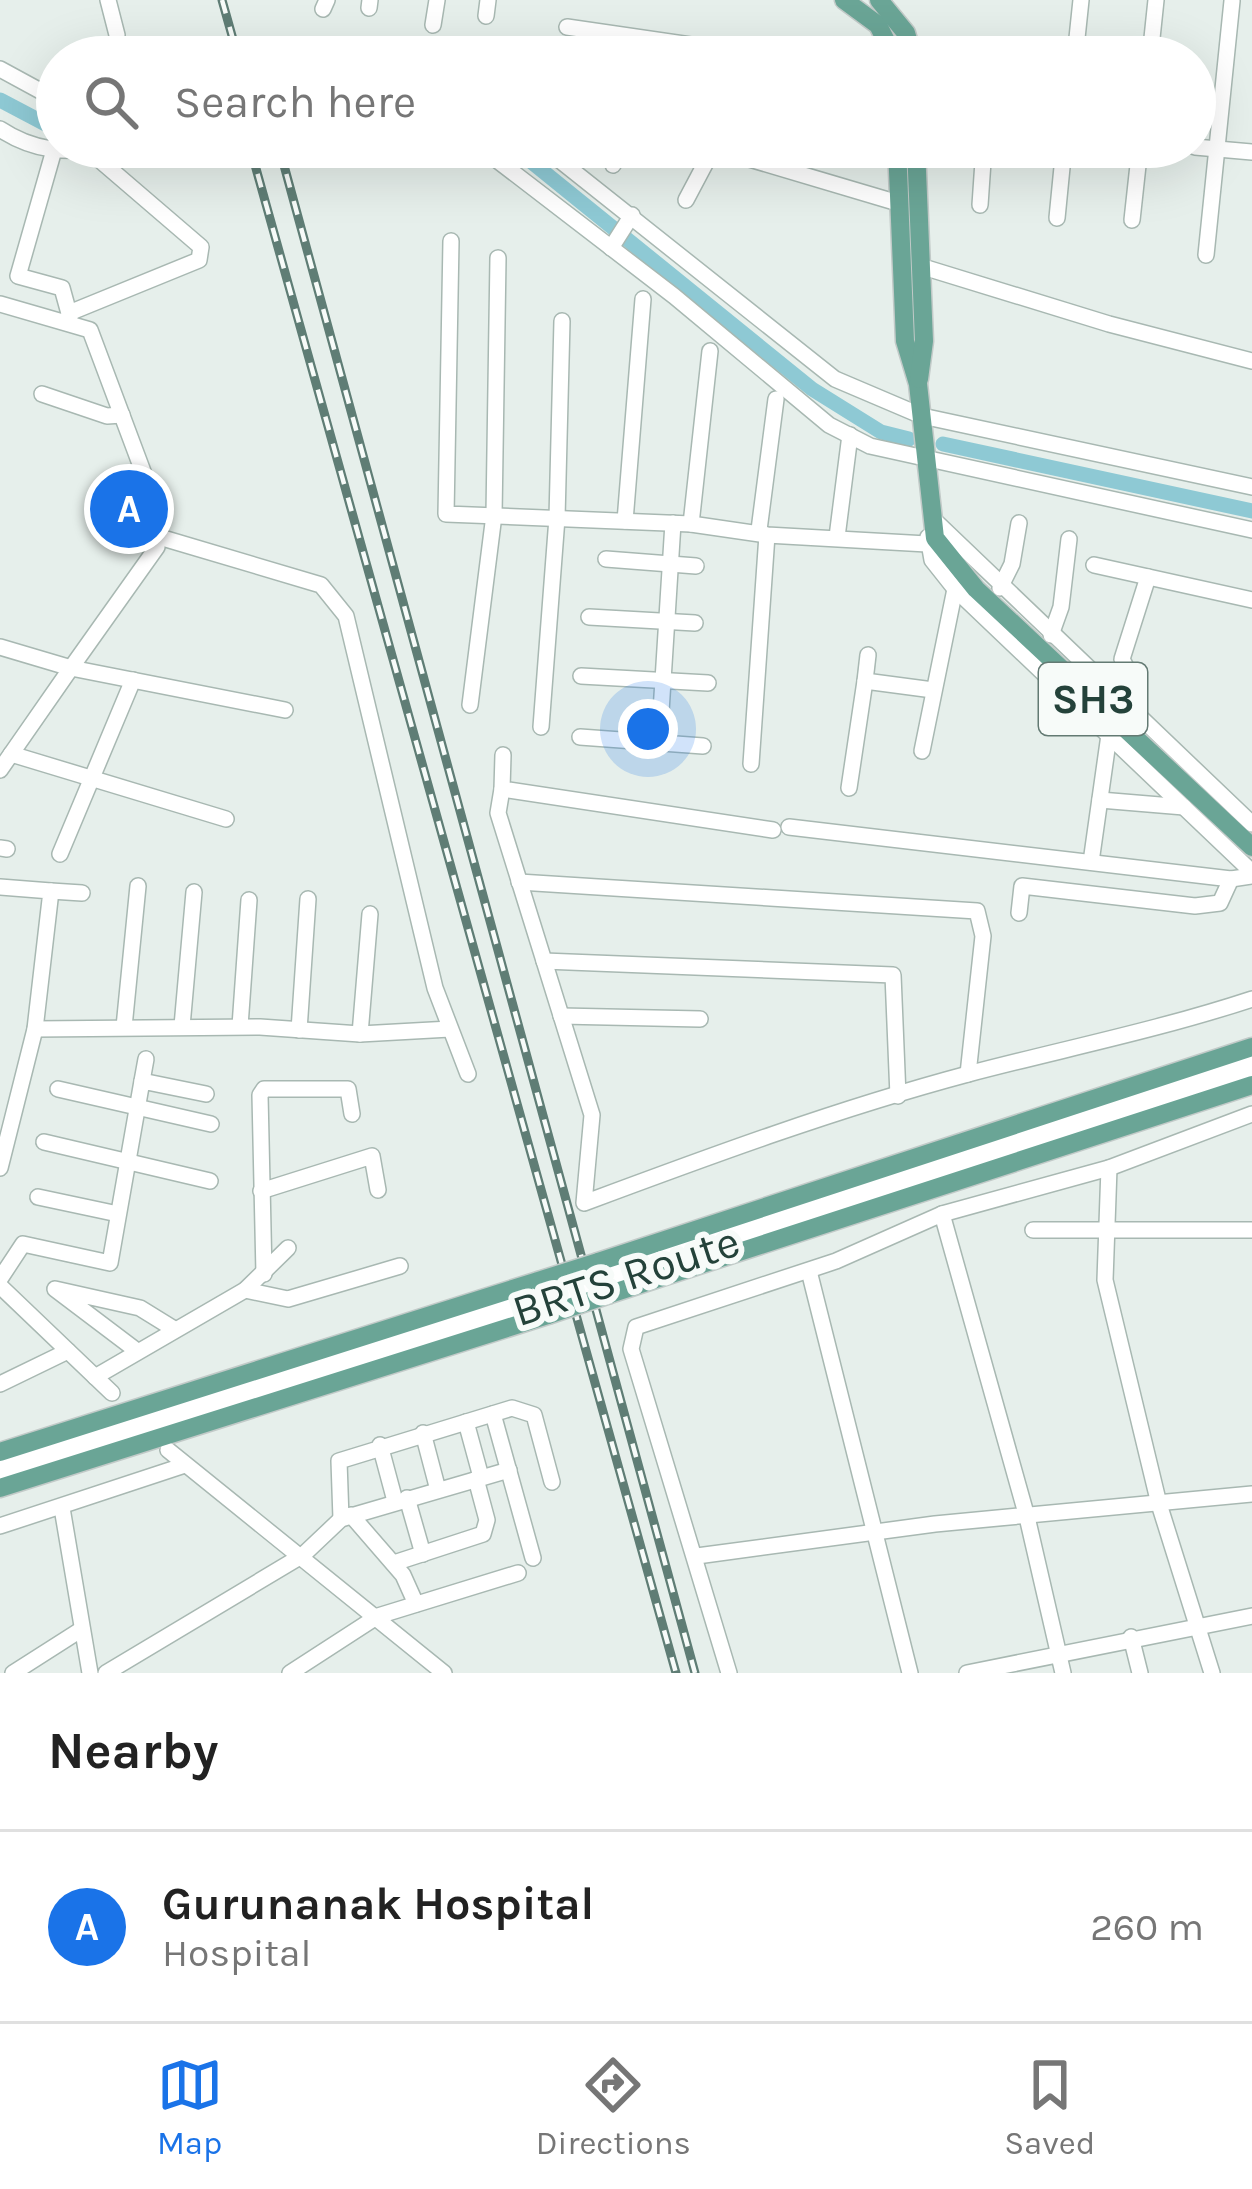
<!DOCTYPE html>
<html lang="en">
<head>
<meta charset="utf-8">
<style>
	body { margin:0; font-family:Karla,sans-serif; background:#f2f2f2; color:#222 }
	.you { position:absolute; left:648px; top:729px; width:42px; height:42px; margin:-30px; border:9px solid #fff; border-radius:50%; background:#1a73e8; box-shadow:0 0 0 18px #1a73e833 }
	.badge { display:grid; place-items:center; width:78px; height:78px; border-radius:50%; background:#1a73e8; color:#fff; font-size:39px; font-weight:700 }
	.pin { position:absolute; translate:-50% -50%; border:6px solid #fff; box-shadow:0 3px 12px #0006 }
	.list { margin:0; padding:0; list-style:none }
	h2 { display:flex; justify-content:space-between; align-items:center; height:156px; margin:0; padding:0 48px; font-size:51px }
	h2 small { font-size:39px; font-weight:400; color:#767676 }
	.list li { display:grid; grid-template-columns:78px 1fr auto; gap:36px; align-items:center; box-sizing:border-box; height:192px; padding:0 48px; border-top:3px solid #e0e0e0 }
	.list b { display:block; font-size:45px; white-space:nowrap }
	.list p { margin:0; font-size:39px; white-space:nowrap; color:#767676 }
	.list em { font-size:39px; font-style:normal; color:#767676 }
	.icon { flex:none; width:66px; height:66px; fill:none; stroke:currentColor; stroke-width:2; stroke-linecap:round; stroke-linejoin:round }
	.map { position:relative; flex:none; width:1252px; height:1673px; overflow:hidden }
	.search { position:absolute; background:#fff; box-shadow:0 12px 48px #0002; left:36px; right:36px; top:36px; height:132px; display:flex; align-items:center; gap:30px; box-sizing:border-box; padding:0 42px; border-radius:66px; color:#767676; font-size:45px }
	.sheet { height:348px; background:#fff }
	nav { display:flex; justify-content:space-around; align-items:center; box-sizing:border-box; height:168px; border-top:3px solid #e0e0e0; background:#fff; font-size:33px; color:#767676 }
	nav a { display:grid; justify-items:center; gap:6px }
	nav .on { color:#1a73e8 }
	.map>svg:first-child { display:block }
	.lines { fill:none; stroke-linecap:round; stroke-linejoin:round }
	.canal { stroke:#8ec9d4; stroke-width:15 }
	.building { fill:#bbcac4 }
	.minor-casing { stroke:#a8b8b2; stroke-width:18 }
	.major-casing { stroke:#c2cac8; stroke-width:21 }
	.minor { stroke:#fff; stroke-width:15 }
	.major { stroke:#6aa596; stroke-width:18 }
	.rail-casing { stroke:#5f7d75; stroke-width:9 }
	.rail { stroke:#f7fbf9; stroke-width:4.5; stroke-dasharray:14; stroke-linecap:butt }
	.minor-bridge-casing { stroke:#a8b8b2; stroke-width:18; stroke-linecap:butt }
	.major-bridge-casing { stroke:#c2cac8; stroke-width:21; stroke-linecap:butt }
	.minor-bridge { stroke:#fff; stroke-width:15 }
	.major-bridge { stroke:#6aa596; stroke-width:18 }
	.labels { text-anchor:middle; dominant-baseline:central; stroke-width:12; stroke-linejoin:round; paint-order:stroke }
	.shield { fill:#f7fbf9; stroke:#637a73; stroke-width:3 }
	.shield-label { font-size:42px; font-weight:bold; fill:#24423a }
	.street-label { font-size:45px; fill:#24423a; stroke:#f7fbf9 }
</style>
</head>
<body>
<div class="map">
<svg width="1252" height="1673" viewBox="0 0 1252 1673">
	<rect width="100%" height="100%" fill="#e6efeb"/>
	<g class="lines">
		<g class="canal">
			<polyline points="0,100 57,130"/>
			<polyline points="513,147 812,389 881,432 909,439"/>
			<polyline points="943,444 1252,511"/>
		</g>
	</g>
	<polygon class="building" points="111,500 141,508 131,546 100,538"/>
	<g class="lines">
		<defs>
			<g id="minor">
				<polyline points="108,0 117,35"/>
				<polyline points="369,8 370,0"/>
				<polyline points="323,9 327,0"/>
				<polyline points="486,16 488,0"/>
				<polyline points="433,25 437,0"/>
				<polyline points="567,27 774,57"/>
				<polyline points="329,56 385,57"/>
				<polyline points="1075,57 1081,0"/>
				<polyline points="1150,57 1156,0"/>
				<polyline points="0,69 57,100"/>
				<path d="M0 129C33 151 67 154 105 147"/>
				<polyline points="480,147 674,296 829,425 870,446 1252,530"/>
				<polyline points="543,147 835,379 922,416 1252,487"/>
				<polyline points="709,147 898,203"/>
				<polyline points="1195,147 1252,152"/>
				<polyline points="54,150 18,276 62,288 70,317"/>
				<polyline points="613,165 623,147"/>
				<polyline points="686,200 713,149"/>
				<polyline points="980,205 984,147"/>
				<polyline points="1057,218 1064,147"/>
				<polyline points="1132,220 1140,147"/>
				<polyline points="451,241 446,514 691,524 767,535 927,544"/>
				<polyline points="611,248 632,215"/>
				<polyline points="1206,255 1232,1"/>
				<polyline points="920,266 1109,324 1252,361"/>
				<polyline points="0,304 90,330 151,493 157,547 71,668 285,710"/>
				<polyline points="69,313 199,260 201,247 88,150"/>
				<polyline points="42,394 107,416 122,415"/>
				<polyline points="932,518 1252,824"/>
				<polyline points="625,521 643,299"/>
				<polyline points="691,524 710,351"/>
				<polyline points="759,530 776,399"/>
				<polyline points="156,536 321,585 346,616 435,988 468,1074"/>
				<polyline points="837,537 850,435"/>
				<polyline points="928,537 932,560 955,589 1252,872"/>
				<polyline points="606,559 696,566"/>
				<polyline points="1094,565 1252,600"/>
				<polyline points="1000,588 1012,564 1019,523"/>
				<polyline points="589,617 695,623"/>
				<polyline points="1051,635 1061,607 1069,539"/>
				<polyline points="0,647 71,668 0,770"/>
				<polyline points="581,676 708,683"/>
				<polyline points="865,681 868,655"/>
				<polyline points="1118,699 1128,671 1122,659 1148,577"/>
				<polyline points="470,705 494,515 498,258"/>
				<polyline points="541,727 557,518 562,321"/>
				<polyline points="580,737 703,746"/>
				<polyline points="659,743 673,523"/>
				<polyline points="922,751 955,589"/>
				<polyline points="11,754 226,819"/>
				<polyline points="503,755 502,789 773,830"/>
				<polyline points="751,764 767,535"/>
				<polyline points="849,788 865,681 933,690"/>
				<path d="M502 789 498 813 592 1115 584 1203C710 1156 837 1109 968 1074 1063 1049 1158 1030 1252 999"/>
				<polyline points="1100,800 1184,807"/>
				<polyline points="789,827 1231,879 1252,876"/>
				<polyline points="0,848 7,849"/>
				<polyline points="60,854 133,680"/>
				<polyline points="1091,862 1109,735"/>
				<polyline points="519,882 977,911 983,936 968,1074"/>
				<polyline points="0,887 51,891 35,1029 0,1168"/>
				<polyline points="51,891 82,893"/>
				<polyline points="1019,913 1022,886 1195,906 1220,903 1231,879"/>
				<polyline points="544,961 893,975 898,1096"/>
				<polyline points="561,1016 700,1019"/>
				<polyline points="182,1026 194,892"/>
				<polyline points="240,1026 249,900"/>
				<polyline points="124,1027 138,886"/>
				<polyline points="35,1029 260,1027 360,1034 370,914"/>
				<polyline points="299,1030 308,899"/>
				<polyline points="360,1034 450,1029"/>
				<polyline points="142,1081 146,1059"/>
				<polyline points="58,1089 211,1124"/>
				<polyline points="44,1142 210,1181"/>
				<polyline points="1109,1168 1105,1280 1159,1504 1212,1673"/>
				<polyline points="261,1191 372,1156 378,1190"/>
				<polyline points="38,1197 118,1214"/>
				<polyline points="942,1214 1027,1517 1063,1673"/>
				<polyline points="1033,1230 1252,1230"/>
				<polyline points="602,1271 1252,1059"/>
				<polyline points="809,1271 910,1673"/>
				<polyline points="264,1274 260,1095 264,1089 348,1089 352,1114"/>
				<polyline points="0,1279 23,1244 110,1263 142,1081 206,1094"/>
				<polyline points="606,1281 1252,1071"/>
				<polyline points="0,1286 112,1393"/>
				<polyline points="245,1290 288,1299 400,1266"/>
				<polyline points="137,1351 55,1289 140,1308 174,1329"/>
				<polyline points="95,1377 245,1290 288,1248"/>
				<polyline points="0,1384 68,1351"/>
				<polyline points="493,1414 533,1558"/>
				<polyline points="466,1422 481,1477"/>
				<polyline points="423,1433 438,1490"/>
				<polyline points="380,1445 395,1501"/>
				<polyline points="168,1450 444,1673"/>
				<polyline points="0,1464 540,1290"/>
				<polyline points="0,1478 546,1303"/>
				<polyline points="407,1498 423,1554"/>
				<polyline points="62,1508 90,1673"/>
				<polyline points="351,1515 403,1575 416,1604"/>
				<polyline points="341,1519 339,1461 512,1408 534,1415 552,1482"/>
				<polyline points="0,1526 182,1466"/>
				<polyline points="697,1556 935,1524 1252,1494"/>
				<polyline points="394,1563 483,1534 487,1520 476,1479"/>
				<polyline points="1131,1637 1140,1673"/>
				<polyline points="13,1673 82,1629"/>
				<polyline points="106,1673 303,1555 341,1519 509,1470"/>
				<polyline points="290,1673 378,1616 518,1573"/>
				<polyline points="729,1673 631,1349 636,1327 836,1261 942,1214 1109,1168 1252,1114"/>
				<polyline points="967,1673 1252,1616"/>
			</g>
			<g id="major">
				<polyline points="844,0 878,25 894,57"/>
				<polyline points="879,0 906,33 913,57"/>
				<polyline points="897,147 905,341 918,384 935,538 976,589 1252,847"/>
				<polyline points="916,147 924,341 919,379"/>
				<polyline points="598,1262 1252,1047"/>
				<polyline points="610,1294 1252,1085"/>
				<polyline points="0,1452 538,1281"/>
				<polyline points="0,1488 548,1315"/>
			</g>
		</defs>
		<use href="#minor" class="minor-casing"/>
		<use href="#major" class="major-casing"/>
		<use href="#minor" class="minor"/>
		<use href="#major" class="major"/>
		<defs>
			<g id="rail">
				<polyline points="222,0 238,57"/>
				<polyline points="250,147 676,1673"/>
				<polyline points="279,147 695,1673"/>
			</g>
		</defs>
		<use href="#rail" class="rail-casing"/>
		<use href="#rail" class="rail"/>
		<defs>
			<g id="minor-bridge">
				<polyline points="540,1290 602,1271"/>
				<polyline points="546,1303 606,1281"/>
			</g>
			<g id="major-bridge">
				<polyline points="538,1281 598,1262"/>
				<polyline points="548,1315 610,1294"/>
			</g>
		</defs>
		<use href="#minor-bridge" class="minor-bridge-casing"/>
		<use href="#major-bridge" class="major-bridge-casing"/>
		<use href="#minor-bridge" class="minor-bridge"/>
		<use href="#major-bridge" class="major-bridge"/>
	</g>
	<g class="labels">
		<rect class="shield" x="1039" y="663" width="108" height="72" rx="9"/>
		<g class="shield-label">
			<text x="1093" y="699">SH3</text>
		</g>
		<g class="street-label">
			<text transform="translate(626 1276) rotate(-18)">BRTS Route</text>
		</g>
	</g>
</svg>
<div class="you"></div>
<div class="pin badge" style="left:129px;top:509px">A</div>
<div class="search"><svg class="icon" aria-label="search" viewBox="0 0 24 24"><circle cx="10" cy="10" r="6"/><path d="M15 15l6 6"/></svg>Search here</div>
</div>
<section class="sheet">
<h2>Nearby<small></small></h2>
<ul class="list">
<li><span class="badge">A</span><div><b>Gurunanak Hospital</b><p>Hospital</p></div><em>260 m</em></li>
</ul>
</section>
<nav>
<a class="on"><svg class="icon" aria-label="map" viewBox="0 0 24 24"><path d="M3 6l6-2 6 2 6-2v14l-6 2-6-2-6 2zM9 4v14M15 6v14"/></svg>Map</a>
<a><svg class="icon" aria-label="directions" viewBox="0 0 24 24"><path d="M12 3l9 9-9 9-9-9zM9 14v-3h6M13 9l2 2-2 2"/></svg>Directions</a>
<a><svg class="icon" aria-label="saved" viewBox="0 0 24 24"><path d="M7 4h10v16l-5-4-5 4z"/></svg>Saved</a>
</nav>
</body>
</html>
